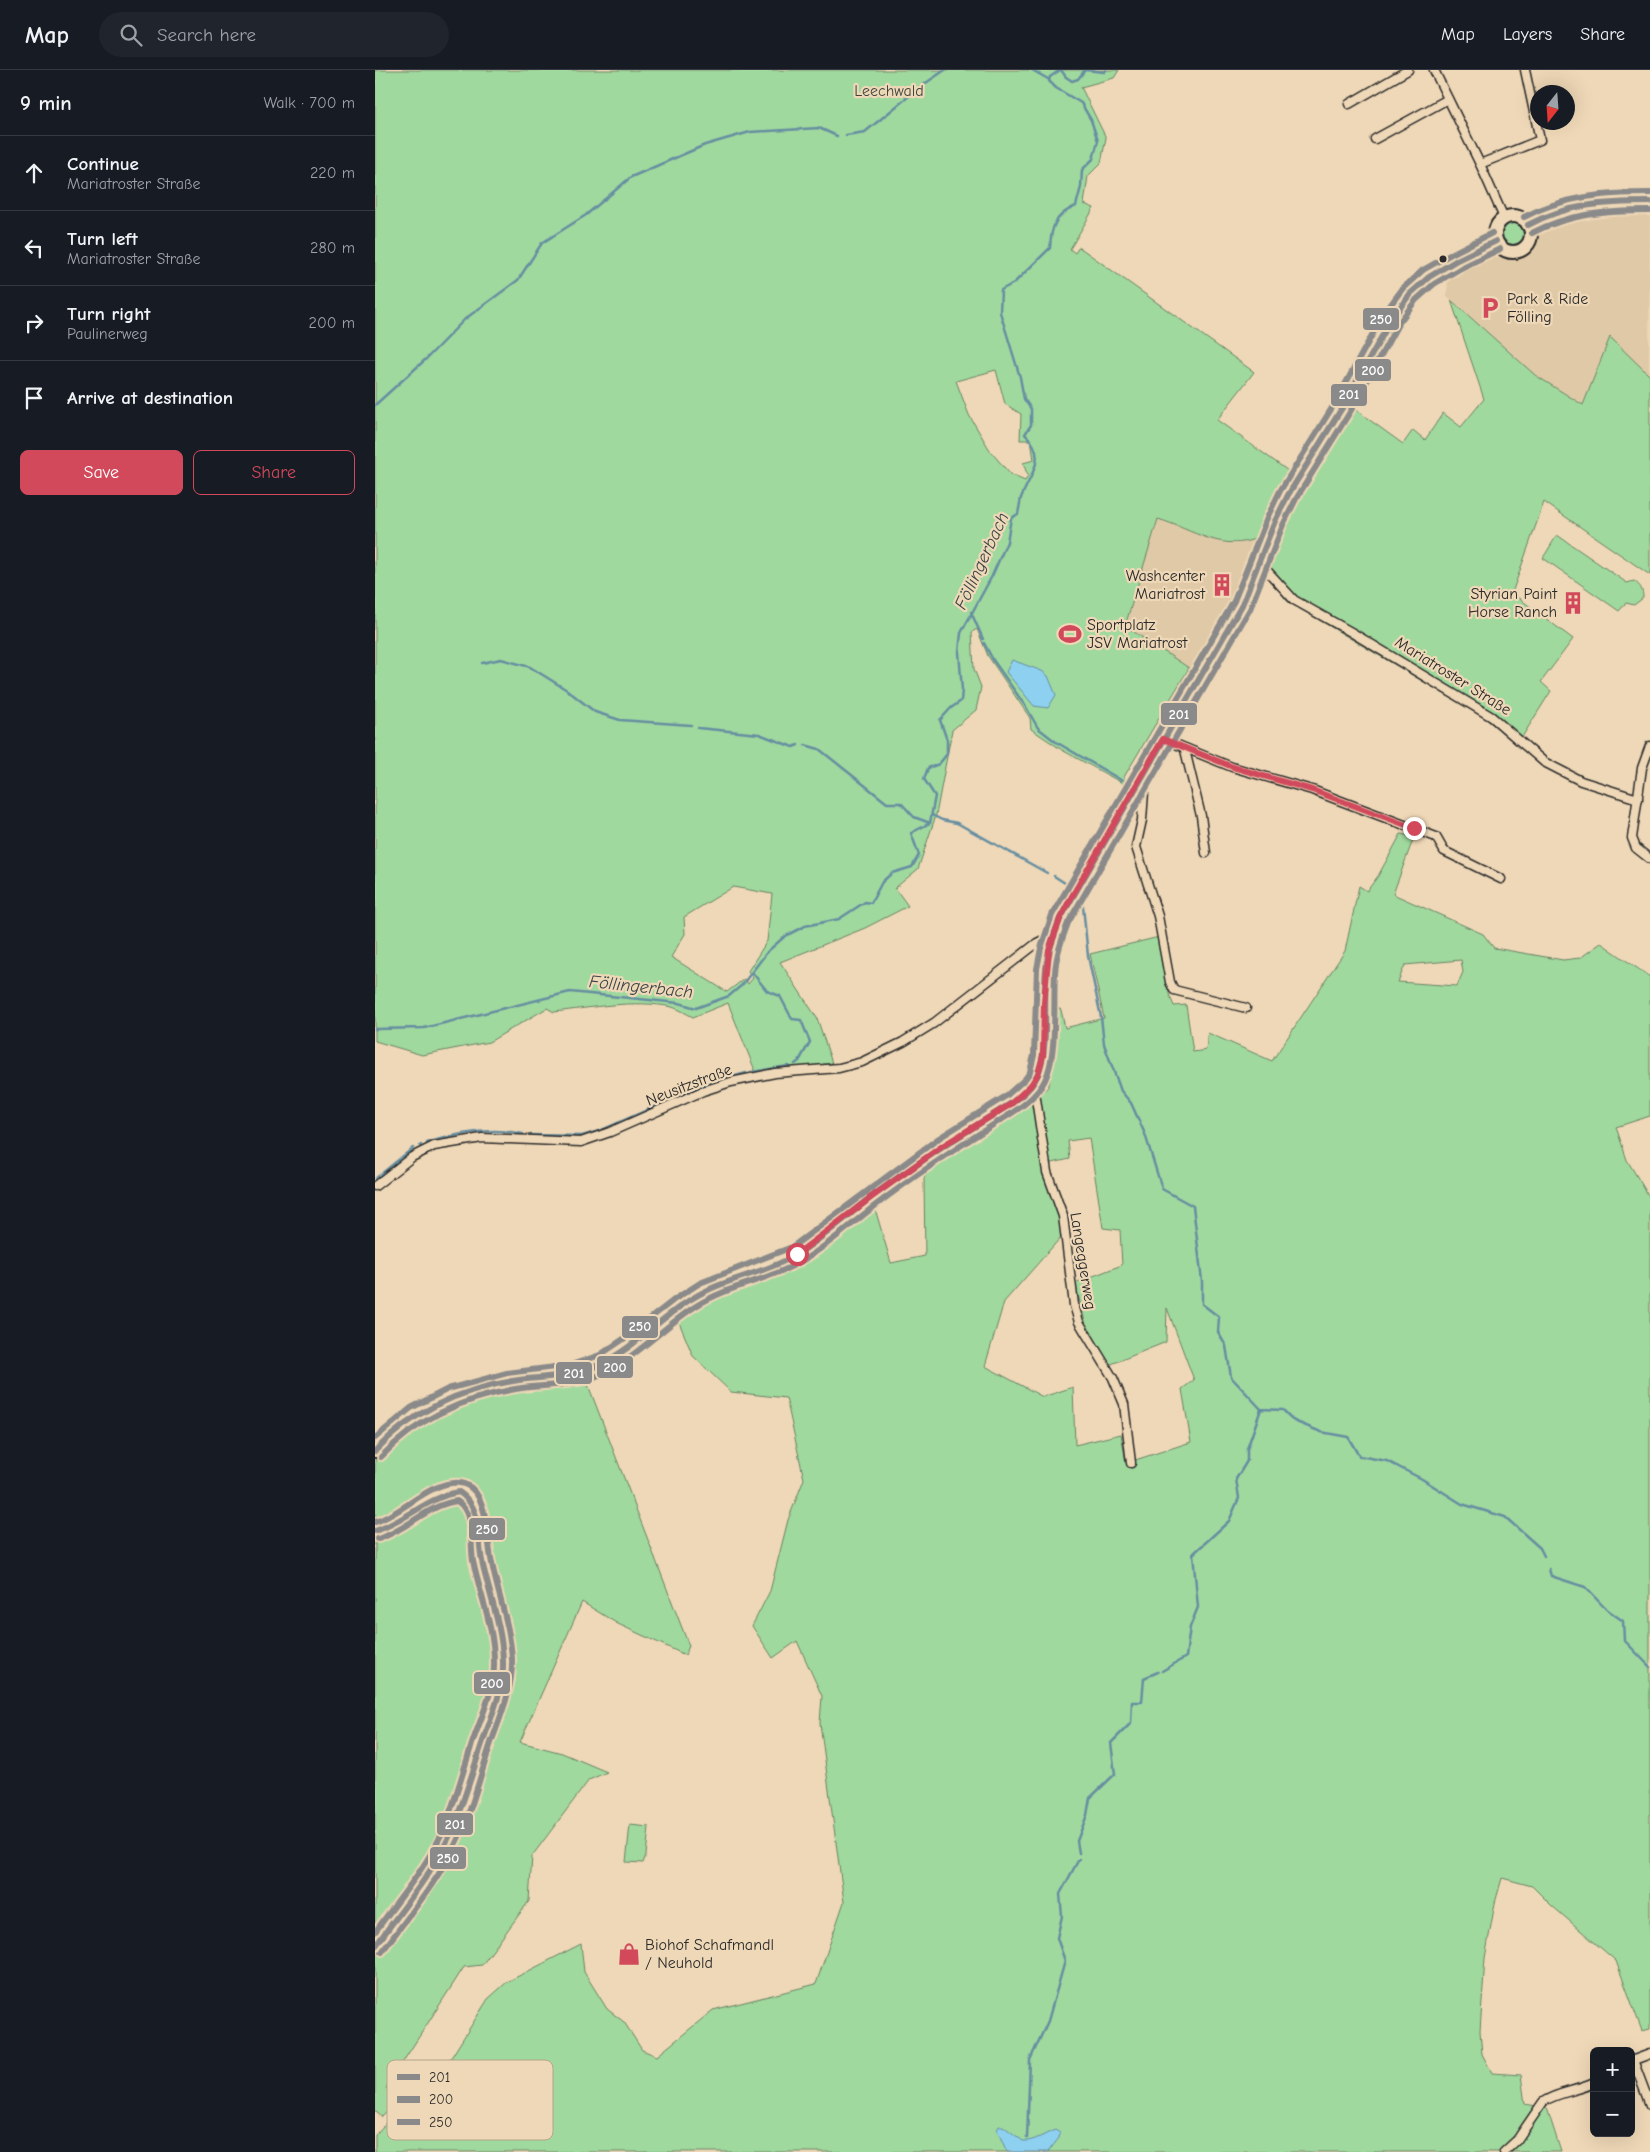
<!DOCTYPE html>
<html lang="en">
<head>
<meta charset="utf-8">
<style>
	body { margin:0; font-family:"Comic Neue",sans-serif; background:#20242c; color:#f1f3f6 }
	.controls { position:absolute; right:15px; bottom:15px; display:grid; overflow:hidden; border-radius:8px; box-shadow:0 5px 20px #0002 }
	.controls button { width:45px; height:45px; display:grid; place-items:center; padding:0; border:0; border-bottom:1px solid #363941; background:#171b24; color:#f1f3f6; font:25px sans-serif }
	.compass { position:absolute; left:1155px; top:15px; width:45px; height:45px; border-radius:50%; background:#171b24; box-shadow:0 5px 20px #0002; rotate:197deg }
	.stop { position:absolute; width:15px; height:15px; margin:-11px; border:4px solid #d1495b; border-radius:50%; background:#fff }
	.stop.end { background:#d1495b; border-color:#fff; box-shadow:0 1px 5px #0008 }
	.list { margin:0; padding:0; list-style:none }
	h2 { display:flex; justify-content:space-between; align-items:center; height:65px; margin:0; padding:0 20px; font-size:21px }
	h2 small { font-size:16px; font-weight:400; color:#9ea1a6 }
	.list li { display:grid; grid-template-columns:32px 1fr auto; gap:15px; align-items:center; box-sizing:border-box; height:75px; padding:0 20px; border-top:1px solid #363941 }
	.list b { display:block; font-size:19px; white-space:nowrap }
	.list p { margin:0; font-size:16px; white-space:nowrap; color:#9ea1a6 }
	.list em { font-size:16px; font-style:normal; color:#9ea1a6 }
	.actions { display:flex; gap:10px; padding:15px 20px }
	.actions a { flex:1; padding:11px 0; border:1px solid #d1495b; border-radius:8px; text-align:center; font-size:18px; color:#d1495b }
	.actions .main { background:#d1495b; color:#fff }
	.icon { flex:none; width:28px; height:28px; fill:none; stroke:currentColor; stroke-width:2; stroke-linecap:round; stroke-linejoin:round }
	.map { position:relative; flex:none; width:1275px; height:2082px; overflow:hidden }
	header { display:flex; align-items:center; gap:30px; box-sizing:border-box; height:70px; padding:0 25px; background:#171b24; border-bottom:1px solid #363941 }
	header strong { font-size:24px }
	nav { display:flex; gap:28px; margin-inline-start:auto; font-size:18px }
	.search { width:350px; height:45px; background:#20242c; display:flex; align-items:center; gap:12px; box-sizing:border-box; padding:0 18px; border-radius:28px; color:#9ea1a6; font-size:19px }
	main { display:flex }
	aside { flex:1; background:#171b24 }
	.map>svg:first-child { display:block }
	.built { fill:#e0c9a7 }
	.green { fill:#a0d99e; stroke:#668264; fill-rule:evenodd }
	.water { fill:#8ed0ef; stroke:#668ea1 }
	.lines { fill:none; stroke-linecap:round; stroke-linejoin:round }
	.stream { stroke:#668ea1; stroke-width:2.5 }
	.minor-casing { stroke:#2b2b2b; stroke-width:11 }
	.primary-casing { stroke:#2b2b2b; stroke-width:16 }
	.minor { stroke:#efd8b7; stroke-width:8 }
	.primary { stroke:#efd8b7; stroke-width:12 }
	.bus-1-casing { stroke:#efd8b7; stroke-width:10 }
	.bus-2-casing { stroke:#efd8b7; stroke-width:10 }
	.bus-3-casing { stroke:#efd8b7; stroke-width:10 }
	.bus-1 { stroke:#8a8a8a; stroke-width:6 }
	.bus-2 { stroke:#8a8a8a; stroke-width:6 }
	.bus-3 { stroke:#8a8a8a; stroke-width:6 }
	.route { stroke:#d1495b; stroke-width:6 }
	.bus-dot { fill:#2b2b2b; stroke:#efd8b7; stroke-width:2 }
	.labels { text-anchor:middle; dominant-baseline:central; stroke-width:4.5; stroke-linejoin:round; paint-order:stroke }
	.park-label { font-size:16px; fill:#3d453c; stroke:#efd8b7 }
	.poi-label { font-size:16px; fill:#2b2b2b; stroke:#efd8b7; text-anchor:start }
	.street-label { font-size:16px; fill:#2b2b2b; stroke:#efd8b7 }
	.water-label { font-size:18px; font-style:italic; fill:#3a4448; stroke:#efd8b7 }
	.key { fill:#efd8b7; stroke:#b4a48d; stroke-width:1 }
	.key-label { font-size:14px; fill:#2b2b2b }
	.line-badge { stroke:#efd8b7; stroke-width:2 }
	.badge-label { font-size:14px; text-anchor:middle; font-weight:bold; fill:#fff }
</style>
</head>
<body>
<header>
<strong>Map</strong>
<div class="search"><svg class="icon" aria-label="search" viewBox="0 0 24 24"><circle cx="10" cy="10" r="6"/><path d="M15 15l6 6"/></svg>Search here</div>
<nav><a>Map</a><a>Layers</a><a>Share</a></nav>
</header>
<main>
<aside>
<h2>9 min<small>Walk · 700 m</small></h2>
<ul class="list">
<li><svg class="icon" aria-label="ahead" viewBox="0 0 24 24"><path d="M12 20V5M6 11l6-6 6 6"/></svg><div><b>Continue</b><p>Mariatroster Straße</p></div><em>220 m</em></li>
<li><svg class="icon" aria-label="left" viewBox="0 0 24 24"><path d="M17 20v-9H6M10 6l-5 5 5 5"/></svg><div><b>Turn left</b><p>Mariatroster Straße</p></div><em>280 m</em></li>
<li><svg class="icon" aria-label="right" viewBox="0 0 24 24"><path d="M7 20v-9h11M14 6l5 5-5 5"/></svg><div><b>Turn right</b><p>Paulinerweg</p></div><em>200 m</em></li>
<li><svg class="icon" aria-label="arrive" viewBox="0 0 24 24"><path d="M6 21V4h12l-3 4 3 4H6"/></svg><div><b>Arrive at destination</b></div></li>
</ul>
<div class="actions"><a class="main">Save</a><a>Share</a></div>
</aside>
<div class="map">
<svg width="1275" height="2082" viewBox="0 0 1275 2082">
	<rect width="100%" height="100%" fill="#efd8b7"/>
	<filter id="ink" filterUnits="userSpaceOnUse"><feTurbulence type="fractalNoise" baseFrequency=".02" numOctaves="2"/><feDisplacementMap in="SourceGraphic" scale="10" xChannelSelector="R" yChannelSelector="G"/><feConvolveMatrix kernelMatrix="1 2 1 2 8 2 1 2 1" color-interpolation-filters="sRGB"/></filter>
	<g filter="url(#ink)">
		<g class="built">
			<polygon points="1255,137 1275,138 1274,305 1235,268 1208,335 1160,305 1072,226 1073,208 1092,193 1114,186 1137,189 1175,153 1198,150 1225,139"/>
			<polygon points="783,449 848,472 860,474 877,470 887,465 867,504 844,553 814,598 750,556"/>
		</g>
		<g class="green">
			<path d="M0 0H744L739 8 706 17 731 68 726 93 713 106 709 134 719 138 695 179 700 183 704 177 879 302 842 350 916 403 902 427 884 467C849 484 817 459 783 449L750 556 814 598 749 707V714L687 680 656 659 655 648 613 586 602 559 597 562 599 599 606 617 601 640 577 660 561 745 543 799 520 818 533 836 490 858 405 892 442 948 457 993 378 1004 379 998 353 933 318 947C312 944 304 939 297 937 259 929 216 938 179 942L172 938 114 972 47 985 0 971ZM621 300 630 334 646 344 645 370H656L659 390 648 393 653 406 650 411 636 405 616 382 594 345 581 311ZM358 817 397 824 392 871 373 901 378 908 373 914 369 909 352 922 296 887 310 864 309 847Z"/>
			<circle cx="1138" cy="165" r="13"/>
			<polygon points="1076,230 1160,305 1208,335 1235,267 1275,306 1275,505 1169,432 1137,523 1198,569 1166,612 1176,621 1142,675 1110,648 912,531 891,503 905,458 916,436 978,338 1028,374 1038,360 1050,370 1068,343 1086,357 1109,329"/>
			<path d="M1182 465 1252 513 1259 511C1266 516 1268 520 1268 528L1259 535 1251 533 1244 541 1168 488Z"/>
			<path d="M1026 764 1039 767 1018 824 1108 864 1119 878 1188 890 1205 888 1226 873 1275 907V1046L1241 1057 1252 1090 1275 1128V1959L1267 1961 1241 1891 1176 1835 1157 1816 1127 1808 1120 1833 1110 1888 1105 1961 1107 1984 1117 2003 1146 2005 1150 2034 1172 2038 1186 2082H0V2065L47 2014 57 2018 113 1929 132 1912 206 1874 209 1902 232 1939 249 1952 267 1980 282 1986 338 1940 441 1914 469 1832 445 1653 447 1626 422 1571 398 1588 377 1556 395 1521 413 1450 429 1409 411 1328 356 1322 318 1286 301 1245 340 1222 417 1194 448 1174 498 1132 516 1193 550 1186 549 1108 553 1101V1094L643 1037C650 1025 667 1028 674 1015 675 1012 675 1007 676 1004 679 982 676 960 684 938L686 940 690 958 729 948 715 884 784 867 794 924 799 936 811 935 818 982 831 980 833 963 897 991 970 881 984 816 992 821 1003 806ZM1086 890 1088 902 1082 916 1023 912 1030 895ZM714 1068 728 1158 745 1160 747 1195 700 1213 712 1259 734 1295 791 1272 792 1238 819 1310 807 1319 816 1372 751 1393 746 1364 700 1375 698 1317 668 1327 610 1296 629 1232 687 1166 684 1141 668 1095 695 1089 693 1071Z"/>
			<path d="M210 1307 314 1576 310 1585 243 1554 207 1532 145 1672 187 1683 232 1702 214 1710 157 1786 154 1831 107 1895 89 1897 11 2018 23 2030 7 2047 0 2041V1888L46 1822 71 1758C63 1764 60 1772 61 1782L0 1866V1370L35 1342 45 1351 72 1336 116 1323Z"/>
			<polygon points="255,1755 274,1757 271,1785 268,1793 251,1792"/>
		</g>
		<g class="water">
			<polygon points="637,590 667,601 673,606 681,625 673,638 659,636 631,602"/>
			<path d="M624 2056H628L648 2071C659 2072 669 2064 680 2060L685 2063 684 2068 673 2082H632L622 2060Z"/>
		</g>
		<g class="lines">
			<g class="stream">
				<polyline points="657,0 673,9"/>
				<polyline points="686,0 691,7 697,11 703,9 710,0 729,2 731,0"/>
				<polyline points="471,65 490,62 545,17 570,0"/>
				<polyline points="0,335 51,289 90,249 143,210 167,173 211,145 256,107 330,75 375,62 444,58 462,66"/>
				<polyline points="596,542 608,569"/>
				<polyline points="609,573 618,590 651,637 663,658 681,672 746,710"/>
				<polyline points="107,593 126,589 155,597 192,620 220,642 245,650 316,655"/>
				<polyline points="323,658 384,664 418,677 423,675"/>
				<polyline points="430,675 444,679 512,733 526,733 539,747 555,753"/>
				<polyline points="557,745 567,750 582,753 672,803"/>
				<polyline points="679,806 690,813"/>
				<polyline points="707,826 713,886 726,947 729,974 746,1021 756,1033 770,1064 787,1119 818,1136 827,1211 827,1234 844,1247 843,1262 851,1276 856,1307 886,1339 908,1340 919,1351 946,1362 973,1367 984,1386 1012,1391 1047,1409 1087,1434 1130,1447 1165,1478 1169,1486"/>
				<polyline points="377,902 392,921 405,926 417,949 426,950 435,972 424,991 420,994"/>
				<path d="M0 959 49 958 195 922 304 933 321 938 354 926 367 915 393 881 409 867 430 856 464 849 490 832 496 833 507 812 517 803 537 797 544 785 536 763 555 753 560 726 549 709 553 698 564 694 572 684V670L565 650 576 638 586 631 587 620 584 582 586 563 617 506 632 472 636 448 643 444C644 439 645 433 646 428 655 404 674 388 650 364L656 355V339L649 329 645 307 625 242 626 220 639 213 675 178C676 157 680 145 701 136L706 117 707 100 718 89 723 71 716 50 706 33 681 18 674 11 675 7 685 0"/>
				<polyline points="377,1002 413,996"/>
				<polyline points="156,1065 207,1066 227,1060 329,1015 371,1003"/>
				<path d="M52 1073C83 1063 116 1057 148 1064"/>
				<polyline points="45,1076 46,1075"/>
				<polyline points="0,1109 38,1078"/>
				<polyline points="1174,1499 1176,1506 1210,1517 1230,1538 1248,1551 1249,1570 1275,1597"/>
				<polyline points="787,1601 811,1587 815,1557 823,1537 818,1484 854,1451 864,1428 861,1409 872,1391 872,1379 886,1339"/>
				<polyline points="704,1783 702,1771 712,1745 715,1728 740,1704 736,1673 756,1653 757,1632 767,1632 769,1608 783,1602"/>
				<polyline points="652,2068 655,1990 673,1951 690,1891 682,1868 687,1846 685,1824 704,1789"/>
			</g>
			<defs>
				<g id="minor">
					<polyline points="1059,0 1105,94 1129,148"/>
					<polyline points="974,34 1033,0"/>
					<polyline points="1000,69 1073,29"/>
					<polyline points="1105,94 1165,70 1150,0"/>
					<polyline points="885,493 919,530 976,562 1117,647 1169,692 1206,711 1263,729"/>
					<polyline points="788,669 857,697 937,720 1061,767 1069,781 1126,809"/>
					<polyline points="1275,676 1267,698 1257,768 1261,778 1275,789"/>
					<polyline points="810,680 826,746 831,783"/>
					<polyline points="764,712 769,722 767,750 761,777 783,846 795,912 799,920 871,938"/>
					<polyline points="657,1015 660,1022 672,1102 688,1146 699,1235 704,1252 738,1308 749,1334 756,1393"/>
					<polyline points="0,1116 37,1087 59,1076 107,1068 206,1072 235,1062 328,1021 356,1012 400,1003 464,998 487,992 528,972 559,953 662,873 668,870 676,872"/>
					<polyline points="1258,1990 1275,2035"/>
					<polyline points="1256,1991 1275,1984"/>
					<path d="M1129 2082 1142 2070 1168 2032C1182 2022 1203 2021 1219 2013"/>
				</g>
				<g id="primary">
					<circle cx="1138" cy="164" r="18"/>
					<path d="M1153 155C1193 131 1230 132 1275 132"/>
					<path d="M0 1381C15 1364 36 1346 56 1336 80 1324 117 1314 144 1310 167 1307 192 1307 215 1299 253 1284 283 1249 317 1228 350 1207 389 1202 422 1184L498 1126 569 1075 636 1033 657 1015 663 1005 668 986 671 900 674 880 685 849 867 535C881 504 891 470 905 440 925 398 954 363 976 323 994 291 1017 236 1045 214 1068 195 1095 184 1121 171"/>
					<path d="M0 1461C31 1455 51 1423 84 1422 108 1433 102 1467 107 1490 114 1523 127 1556 128 1590 129 1618 117 1644 108 1670 95 1707 86 1747 67 1781 49 1815 22 1845 0 1877"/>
				</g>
			</defs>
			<use href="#minor" class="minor-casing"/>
			<use href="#primary" class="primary-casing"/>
			<use href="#minor" class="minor"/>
			<use href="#primary" class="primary"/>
			<defs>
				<g id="bus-1">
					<path d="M1153 155C1192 134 1231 132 1275 132"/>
					<path d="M0 1381C39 1339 88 1318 144 1310 167 1307 192 1307 214 1299 254 1285 282 1249 318 1228 350 1208 390 1204 422 1184 448 1168 472 1146 496 1127 534 1099 573 1073 613 1048 630 1037 654 1025 662 1006 675 978 668 930 671 899 673 881 679 865 685 849L867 535 900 451 913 425 967 338 1016 250 1035 224 1054 207 1082 190 1121 171"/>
					<path d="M0 1461C30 1452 52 1427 84 1422 108 1438 102 1466 107 1491 114 1524 127 1556 128 1591 129 1619 117 1645 108 1671 97 1703 88 1736 74 1767 55 1807 25 1841 0 1877"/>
				</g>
				<g id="bus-2">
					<path d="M1157 163C1195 143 1233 141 1275 141"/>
					<path d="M6 1387C44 1346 93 1326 147 1318 170 1315 195 1316 217 1308 257 1293 286 1258 321 1236 354 1215 393 1211 425 1192 452 1177 476 1154 501 1135 539 1106 580 1079 621 1053 639 1042 661 1029 670 1010 683 983 678 933 680 903 681 885 687 869 693 853L875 539 908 455 921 429 975 342 1023 254 1041 230 1059 214 1086 198 1125 179"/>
					<path d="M0 1862C23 1830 49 1800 66 1765 80 1734 88 1700 99 1668 108 1643 120 1618 119 1591 119 1557 105 1525 98 1491 95 1473 100 1443 82 1431 52 1435 31 1461 3 1469"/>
				</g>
				<g id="bus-3">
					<path d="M1149 147C1189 126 1230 123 1275 123"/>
					<polyline points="0,1368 36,1338 73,1319 132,1303 196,1295 225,1285 250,1268 300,1229 325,1213 417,1177 564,1068 631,1026 650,1009 655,1002 659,985 662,899 666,878 677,845 859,531 892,448 905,421 960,333 1008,245 1028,218 1048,200 1078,183 1117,163"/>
					<path d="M0 1452C27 1444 56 1410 85 1413 112 1417 112 1462 115 1482 120 1518 135 1552 137 1589 138 1618 126 1645 116 1673 105 1706 97 1741 81 1773 62 1813 33 1846 7 1882"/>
				</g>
			</defs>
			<use href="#bus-1" class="bus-1-casing"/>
			<use href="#bus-2" class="bus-2-casing"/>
			<use href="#bus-3" class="bus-3-casing"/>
			<use href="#bus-1" class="bus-1"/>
			<use href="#bus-2" class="bus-2"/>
			<use href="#bus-3" class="bus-3"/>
		</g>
	</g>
	<g class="lines" filter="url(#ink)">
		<polyline class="route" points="422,1184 498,1126 569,1075 636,1034 656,1015 663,1004 668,986 669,933 674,880 685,849 696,828 788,669 858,697 937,720 1039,758"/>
	</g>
	<defs>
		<symbol id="parking-bare" viewBox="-9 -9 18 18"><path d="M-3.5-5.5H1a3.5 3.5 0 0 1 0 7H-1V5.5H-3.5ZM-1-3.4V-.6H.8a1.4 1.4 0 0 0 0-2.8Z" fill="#d1495b" stroke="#efd8b7" stroke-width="2.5" paint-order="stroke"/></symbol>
		<symbol id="building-bare" viewBox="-9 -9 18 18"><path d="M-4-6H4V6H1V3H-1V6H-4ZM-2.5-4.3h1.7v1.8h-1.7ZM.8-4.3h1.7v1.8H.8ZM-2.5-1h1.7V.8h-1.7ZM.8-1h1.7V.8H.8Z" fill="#d1495b" stroke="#efd8b7" stroke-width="2.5" paint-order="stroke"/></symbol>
		<symbol id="stadium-bare" viewBox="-9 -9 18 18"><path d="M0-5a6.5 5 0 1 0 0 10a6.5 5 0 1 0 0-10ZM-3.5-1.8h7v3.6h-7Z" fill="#d1495b" stroke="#efd8b7" stroke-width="2.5" paint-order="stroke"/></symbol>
		<symbol id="shop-bare" viewBox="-9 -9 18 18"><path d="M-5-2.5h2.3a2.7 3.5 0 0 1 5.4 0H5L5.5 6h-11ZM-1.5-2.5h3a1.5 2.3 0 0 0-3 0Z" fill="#d1495b" stroke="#efd8b7" stroke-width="2.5" paint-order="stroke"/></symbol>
	</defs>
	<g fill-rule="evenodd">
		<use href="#parking-bare" x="1099" y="222" width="32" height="32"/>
		<use href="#building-bare" x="831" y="499" width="32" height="32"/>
		<use href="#building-bare" x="1182" y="517" width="32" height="32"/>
		<use href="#stadium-bare" x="679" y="548" width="32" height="32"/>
		<use href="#shop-bare" x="238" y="1868" width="32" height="32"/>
	</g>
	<circle class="bus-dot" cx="1068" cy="189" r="4.5"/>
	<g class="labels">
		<g class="park-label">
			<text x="514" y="21">Leechwald</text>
		</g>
		<g class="poi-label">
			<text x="1132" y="229">Park &amp; Ride<tspan x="1132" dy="18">Fölling</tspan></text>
			<text x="830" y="506" text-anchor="end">Washcenter<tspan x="830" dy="18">Mariatrost</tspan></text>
			<text x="1182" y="524" text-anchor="end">Styrian Paint<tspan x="1182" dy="18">Horse Ranch</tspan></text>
			<text x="712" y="555">Sportplatz<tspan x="712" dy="18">JSV Mariatrost</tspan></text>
			<text x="270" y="1875">Biohof Schafmandl<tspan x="270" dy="18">/ Neuhold</tspan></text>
		</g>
		<g class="street-label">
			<text transform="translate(1078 606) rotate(32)">Mariatroster Straße</text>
			<text transform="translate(314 1015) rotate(-21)">Neusitzstraße</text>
			<text transform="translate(708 1191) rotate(81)">Langeggerweg</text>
		</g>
		<g class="water-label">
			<text transform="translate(607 491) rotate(-65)">Föllingerbach</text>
			<text transform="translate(266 917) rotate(6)">Föllingerbach</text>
		</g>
	</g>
	<rect x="12" y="1990" width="166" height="80" rx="8" class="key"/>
	<rect x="22" y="2004" width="23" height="6" fill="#8a8a8a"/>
	<rect x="22" y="2026" width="23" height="7" fill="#8a8a8a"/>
	<rect x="22" y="2049" width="23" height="6" fill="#8a8a8a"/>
	<g class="key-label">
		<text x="54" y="2012">201</text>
		<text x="54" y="2034">200</text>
		<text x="54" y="2057">250</text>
	</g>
	<g class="line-badge">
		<rect x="987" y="237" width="38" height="24" rx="5" fill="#8a8a8a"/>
		<rect x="979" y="288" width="38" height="24" rx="5" fill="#8a8a8a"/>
		<rect x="955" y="313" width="38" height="24" rx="5" fill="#8a8a8a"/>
		<rect x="785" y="632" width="38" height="24" rx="5" fill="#8a8a8a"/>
		<rect x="246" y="1245" width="38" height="24" rx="5" fill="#8a8a8a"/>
		<rect x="221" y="1285" width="38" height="24" rx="5" fill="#8a8a8a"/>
		<rect x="180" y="1291" width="38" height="24" rx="5" fill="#8a8a8a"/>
		<rect x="93" y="1447" width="38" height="24" rx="5" fill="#8a8a8a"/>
		<rect x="98" y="1601" width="38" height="24" rx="5" fill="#8a8a8a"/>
		<rect x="61" y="1742" width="38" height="24" rx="5" fill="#8a8a8a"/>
		<rect x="54" y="1776" width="38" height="24" rx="5" fill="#8a8a8a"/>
	</g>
	<g class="badge-label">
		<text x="1006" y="254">250</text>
		<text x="998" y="305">200</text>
		<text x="974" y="329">201</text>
		<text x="804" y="649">201</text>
		<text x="265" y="1261">250</text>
		<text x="240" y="1302">200</text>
		<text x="199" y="1308">201</text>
		<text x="112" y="1464">250</text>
		<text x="117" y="1618">200</text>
		<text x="80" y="1759">201</text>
		<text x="73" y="1793">250</text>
	</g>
</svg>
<div class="controls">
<button>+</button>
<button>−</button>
</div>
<svg class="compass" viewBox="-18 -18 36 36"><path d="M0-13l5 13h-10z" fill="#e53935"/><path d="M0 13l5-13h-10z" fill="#9ea1a6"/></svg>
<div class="stop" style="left:422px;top:1184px"></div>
<div class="stop end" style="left:1039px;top:758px"></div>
</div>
</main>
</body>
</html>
